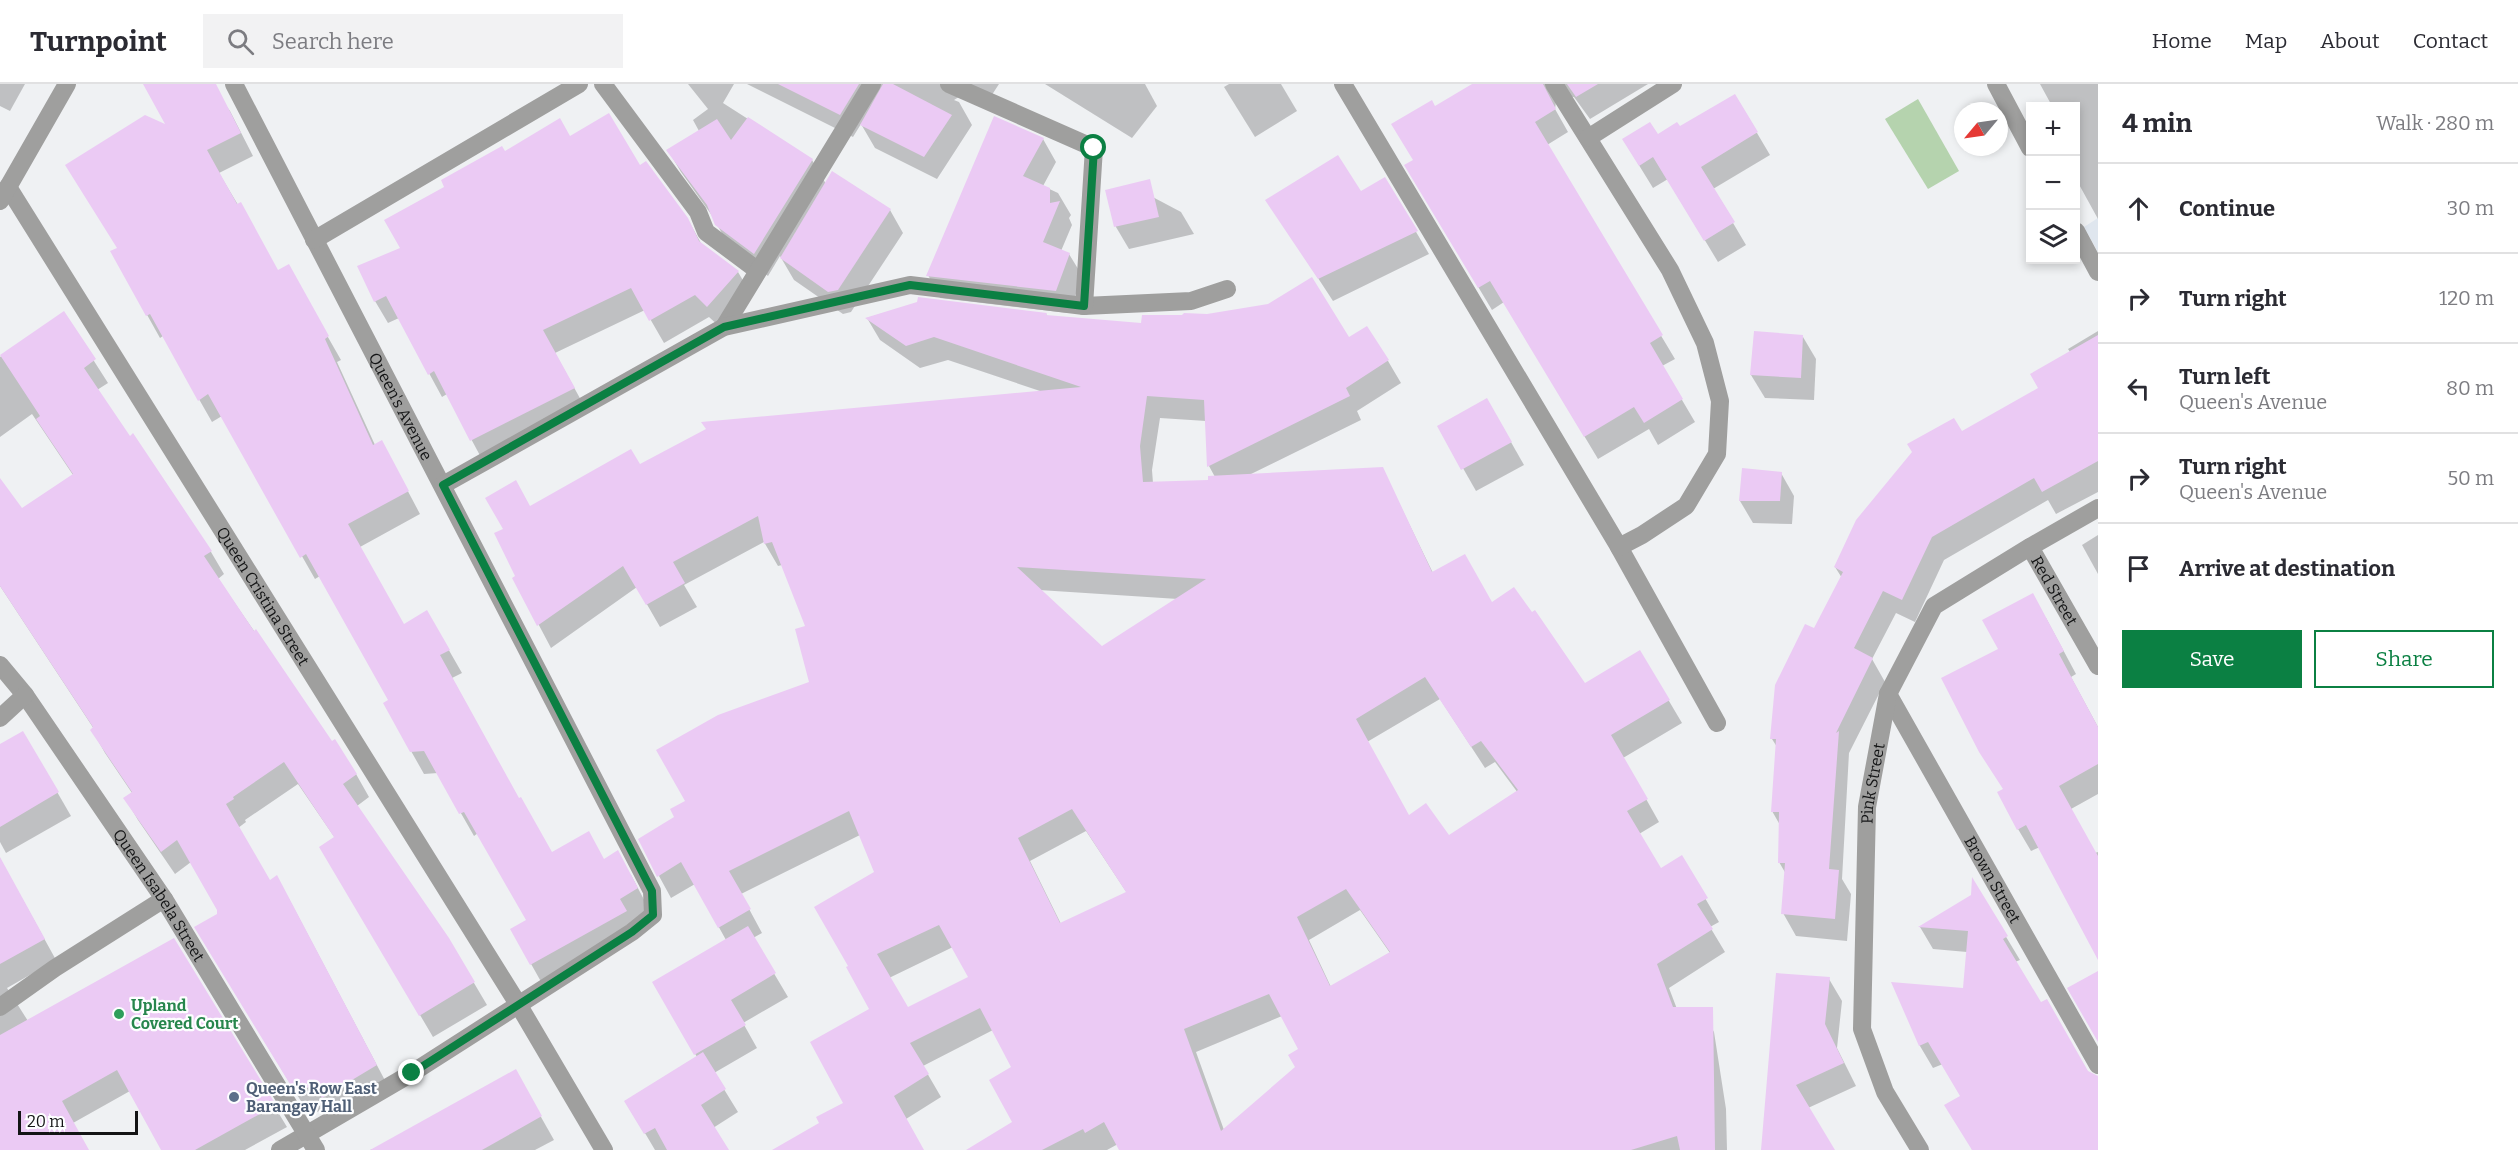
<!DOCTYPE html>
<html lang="en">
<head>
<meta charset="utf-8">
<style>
	body { margin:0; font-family:Bitter,serif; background:#f2f2f3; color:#2b2b33 }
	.controls { position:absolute; right:18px; top:18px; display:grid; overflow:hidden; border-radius:0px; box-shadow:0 3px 9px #0003 }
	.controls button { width:54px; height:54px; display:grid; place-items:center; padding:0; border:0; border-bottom:2px solid #e1e1e2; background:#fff; color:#2b2b33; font:30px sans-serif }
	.compass { position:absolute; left:1954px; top:18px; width:54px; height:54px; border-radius:50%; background:#fff; box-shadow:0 3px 9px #0003; rotate:241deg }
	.scale { position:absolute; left:18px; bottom:15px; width:120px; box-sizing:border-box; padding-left:6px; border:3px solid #131415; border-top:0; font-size:16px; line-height:21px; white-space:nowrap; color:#131415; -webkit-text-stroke:4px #fdfeff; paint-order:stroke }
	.stop { position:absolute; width:18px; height:18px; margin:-14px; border:4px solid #0b8043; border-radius:50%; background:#fff }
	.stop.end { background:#0b8043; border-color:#fff; box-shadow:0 2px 6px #0008 }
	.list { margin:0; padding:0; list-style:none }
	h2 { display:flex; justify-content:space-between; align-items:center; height:78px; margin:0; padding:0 24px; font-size:26px }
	h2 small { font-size:20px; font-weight:400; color:#7c7c81 }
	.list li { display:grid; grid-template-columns:39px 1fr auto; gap:18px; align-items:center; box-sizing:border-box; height:90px; padding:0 24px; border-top:2px solid #e1e1e2 }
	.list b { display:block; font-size:22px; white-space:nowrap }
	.list p { margin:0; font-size:20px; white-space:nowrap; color:#7c7c81 }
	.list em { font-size:20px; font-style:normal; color:#7c7c81 }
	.actions { display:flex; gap:12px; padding:18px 24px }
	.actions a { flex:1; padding:14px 0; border:2px solid #0b8043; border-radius:0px; text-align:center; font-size:21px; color:#0b8043 }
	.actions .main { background:#0b8043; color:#fff }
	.icon { flex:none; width:33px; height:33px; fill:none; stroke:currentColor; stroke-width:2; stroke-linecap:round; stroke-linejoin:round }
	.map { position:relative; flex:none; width:2098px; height:1066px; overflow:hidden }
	header { display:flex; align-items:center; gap:36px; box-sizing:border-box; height:84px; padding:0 30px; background:#fff; border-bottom:2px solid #e1e1e2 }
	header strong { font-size:28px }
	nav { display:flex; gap:33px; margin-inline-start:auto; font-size:21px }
	.search { width:420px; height:54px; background:#f2f2f3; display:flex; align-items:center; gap:15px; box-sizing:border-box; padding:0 21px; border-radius:0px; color:#7c7c81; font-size:22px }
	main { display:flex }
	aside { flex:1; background:#fff }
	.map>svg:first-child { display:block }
	.built { fill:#dfe6ee }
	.grass { fill:#b5d3ae }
	.shadow { fill:#0003; fill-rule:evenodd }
	.building { fill:#ebcaf4; fill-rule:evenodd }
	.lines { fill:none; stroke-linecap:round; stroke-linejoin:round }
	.minor { stroke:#9f9f9e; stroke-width:18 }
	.route { stroke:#0b8043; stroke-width:8 }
	.leisure-dot { fill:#2e9e5b; stroke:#fdfeff; stroke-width:2 }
	.service-dot { fill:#5c6f8a; stroke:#fdfeff; stroke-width:2 }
	.labels { text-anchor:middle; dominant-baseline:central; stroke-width:4.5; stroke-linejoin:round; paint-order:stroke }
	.street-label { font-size:16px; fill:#131415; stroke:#fdfeff }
	.leisure-label { font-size:16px; font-weight:bold; fill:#27864d; stroke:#fdfeff; text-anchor:start }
	.service-label { font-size:16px; font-weight:bold; fill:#4e5e75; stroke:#fdfeff; text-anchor:start }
</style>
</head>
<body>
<header>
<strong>Turnpoint</strong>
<div class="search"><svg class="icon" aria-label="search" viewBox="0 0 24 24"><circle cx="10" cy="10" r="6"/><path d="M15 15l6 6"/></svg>Search here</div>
<nav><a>Home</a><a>Map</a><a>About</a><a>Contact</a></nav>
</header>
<main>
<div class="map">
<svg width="2098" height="1066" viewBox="0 0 2098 1066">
	<rect width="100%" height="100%" fill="#eff1f3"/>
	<polygon class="built" points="2098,134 2098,168 2084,143"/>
	<polygon class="grass" points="1918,15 1959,87 1928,105 1885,35"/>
	<g class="shadow">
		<polygon points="0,0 25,0 10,27 0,22"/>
		<polygon points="145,0 210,0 230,27 253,72 219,89 278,188 288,183 341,276 337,278 375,361 394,381 420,430 360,463 404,542 427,528 462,589 452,594 519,716 552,770 604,776 631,791 650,827 544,903 512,846 528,837 478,749 474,752 438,689 424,690 411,667 390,616 320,492 315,495 222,332 212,338 163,252 160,254 112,168 118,165 169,43"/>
		<polygon points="688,0 734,0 723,19 812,76 826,100 890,126 903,149 851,228 843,230 794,196 780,172 768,192 730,164 713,133 681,88 668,66 699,47 693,36 708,25"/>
		<polygon points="747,0 999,0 986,20 962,11 954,16 959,18 972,41 937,95 875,64 861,40 853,53"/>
		<polygon points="1045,0 1145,0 1157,22 1132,54"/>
		<polygon points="1229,0 1281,0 1297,27 1255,53 1224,3"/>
		<polygon points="1474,0 1648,0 1590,35 1574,13 1562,12 1556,18 1555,25 1568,48 1547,61 1675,275 1662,282 1695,338 1658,361 1649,345 1598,375 1504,218 1492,226 1419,104 1414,77 1434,24"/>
		<polygon points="2040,0 2098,0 2098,135 2076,95 2076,22 2052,22"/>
		<polygon points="1680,44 1757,49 1770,71 1713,105 1746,161 1718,178 1668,95 1653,104 1637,78 1657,52"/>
		<polygon points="570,54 639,83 687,134 702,161 738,188 751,210 721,244 709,233 664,259 645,226 555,269 587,327 484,379 447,310 442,313 399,234 388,239 375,217 402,164 504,70"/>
		<polygon points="1043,55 1056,78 1043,102 1058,109 1071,131 1069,134 1072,141 1061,167 1069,170 1083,193 1068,229 940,214 928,191"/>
		<polygon points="1385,95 1429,170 1333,217 1267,116 1360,109"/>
		<polygon points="1130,101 1181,128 1194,150 1129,165 1116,143 1107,107"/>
		<path d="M919 215 1046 230 1048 233 1348 255 1388 277 1401 299 1357 327 1361 336 1249 391 1382 384 1433 489 1492 520 1584 601 1640 568 1682 639 1623 674 1659 738 1639 750 1660 786 1681 773 1719 838 1710 843 1725 868 1669 904 1677 925H1701L1714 948 1726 1025 1727 1066H1121L1118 1060 1107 1066H968L1014 1039 1013 984 993 946 923 982 941 1013 906 1035 923 1066H775L821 1039 845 1019 871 926 876 788 860 751 741 810 762 849 753 854 788 913 743 939 757 964 714 989 738 1028 713 1044 728 1066H655L626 1017 697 973 654 899 726 856 695 800 671 814 659 792 676 734 687 718 811 599 807 543 782 481 778 482 764 458 684 501 697 523 660 543 637 503 551 564 514 494 517 492 505 446 530 424 640 382 1043 308 948 276 920 284 880 256 867 234 918 219ZM1160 334 1206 337 1209 382 1215 393 1210 397 1153 399 1152 386ZM1039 506 1178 515 1102 564ZM1440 615 1485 684 1495 678 1518 709 1448 753 1409 733 1367 658ZM1086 747 1127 809 1061 840 1030 777ZM1360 826 1390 869 1331 903 1309 856ZM953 863 970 893 907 925 889 894ZM1282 932 1300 966 1297 983 1224 1046 1196 968Z"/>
		<polygon points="64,230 108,299 97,306 129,354 133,351 211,468 224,490 218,495 332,659 356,690 369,713 357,722 448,855 487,921 433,953 321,763 335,754 298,700 245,736 246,738 238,744 269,798 289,815 389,1004 336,1035 328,1022 310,1032 209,866 219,831 218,826 191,778 175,790 138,736 125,714 132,709 105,669 92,646 94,645 0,502 0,396 21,426 73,391 32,330 0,353 0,273"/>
		<polygon points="2098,247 2098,408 2056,430 2048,416 1944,476 1915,538 1896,529 1872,575 1885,598 1849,669 1842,795 1851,810 1847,857 1796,852 1783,829 1786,790 1779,778 1780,741 1772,727 1777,663 1772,655 1814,546 1842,494 1835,483 1961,349 2040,305 2070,268 2068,265"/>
		<polygon points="1803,253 1816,275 1814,316 1765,314 1751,291"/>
		<polygon points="1487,316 1524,381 1476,407 1439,342"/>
		<polygon points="1781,389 1794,412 1792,440 1753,439 1740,417"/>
		<polygon points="2098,451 2098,490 2082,461"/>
		<polygon points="2046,534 2076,590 2071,593 2098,643 2098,710 2071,725 2095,769 2098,768 2098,872 2040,763 2031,767 2018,745 2004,706 2000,566"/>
		<polygon points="23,649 71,732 6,769 0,758 0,662"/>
		<polygon points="1973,798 2020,876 2015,878 2041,920 2088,988 2098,994 2098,1066 1972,1066 1962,1012 1943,980 1933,984 1920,962 1893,900 1964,906 1967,868 1933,865 1920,843 1972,812"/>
		<polygon points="0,803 24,818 56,876 7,904 28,937 174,856 287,1043 245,1066 163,1066 130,1007 73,1039 88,1066 0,1066"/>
		<polygon points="1829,895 1842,917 1837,964 1856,1002 1808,1024 1833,1066 1786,1066 1766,1031"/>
		<polygon points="528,1010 554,1056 535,1066 370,1066"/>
	</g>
	<g class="building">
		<polygon points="143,0 216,0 241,49 207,66 237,120 241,118 278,186 289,180 329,252 325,255 373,361 382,356 409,407 348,440 404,540 427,526 450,566 440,571 519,714 521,713 552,768 589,747 604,775 618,766 638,804 620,815 627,827 530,881 510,845 526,836 464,728 459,730 424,667 410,668 383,619 388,616 306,470 300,474 208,310 198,317 150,230 146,232 110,167 117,164 65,81 145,31 165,40"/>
		<polygon points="778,0 859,0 840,31"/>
		<polygon points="883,0 893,0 952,31 924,73 860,41"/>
		<polygon points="1472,0 1543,0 1556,25 1535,38 1663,251 1650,259 1683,315 1644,339 1634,323 1584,353 1490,197 1478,204 1404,81 1413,76 1391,40 1432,16 1435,22"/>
		<polygon points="1567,0 1598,0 1576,13"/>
		<polygon points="1735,10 1758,48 1701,83 1735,138 1704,157 1653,73 1639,82 1622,55 1650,38 1658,50 1677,38 1680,42"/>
		<polygon points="609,29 640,81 646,77 688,134 699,157 739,187 707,223 695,211 649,237 631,204 543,246 575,304 470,357 434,287 428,291 386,212 374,218 357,182 400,164 384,136 444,103 441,96 502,62 505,67 560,34 570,52"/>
		<polygon points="994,32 1044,54 1023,92 1050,104 1050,119 1060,117 1043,158 1070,169 1056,207 926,192"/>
		<polygon points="748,33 813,75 754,170 715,141 707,121 666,66 717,35 731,56"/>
		<polygon points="1338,71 1361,107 1385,93 1418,147 1318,195 1265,116"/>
		<polygon points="832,87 891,125 838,206 828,208 780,174"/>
		<polygon points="1150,95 1159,133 1114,143 1105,106"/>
		<path d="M1312 193 1349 253 1367 242 1389 276 1346 304 1350 312 1207 383 1204 316 1147 312 1140 362 1143 398 1208 396V392L1383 383 1432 488 1465 470 1492 518 1514 503 1532 528 1535 526 1585 599 1640 566 1670 616 1611 651 1648 715 1627 727 1661 784 1682 771 1708 814 1697 820 1713 845 1657 880 1673 923H1713L1715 1066H1680L1677 1052 1631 1066H1119L1104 1038 1085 1049 1083 1045 1042 1066H966L1012 1038 989 996 1011 983 980 924 910 959 929 990 894 1012 924 1066H772L819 1039 816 1033 843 1019 810 958 869 925 846 883 848 882 814 823 874 788 849 727 729 787 751 825 718 844 681 778 657 793 638 755 674 733 670 725 685 717 656 666 718 631 809 598 795 545 805 542 772 458 764 460 758 432 673 478 685 499 646 521 623 482 537 542 512 494 515 492 494 449 503 445 485 414 516 396 530 422 631 365 640 380 706 345 701 338 1081 303 934 253 906 262 865 234 917 218 918 213 1047 229 1046 231 1141 239 1142 231H1182L1184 229 1207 230 1268 220ZM1017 483 1206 495 1102 562ZM1425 593 1471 663 1481 657 1518 706 1449 751 1426 719 1409 731 1356 635ZM1072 725 1126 808 1060 839 1018 754ZM1346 805 1390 868 1330 902 1297 833ZM939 841 968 893 908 923 877 870ZM1269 910 1298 965 1288 971 1295 983 1221 1047 1184 945Z"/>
		<polygon points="64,227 96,275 84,284 130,352 133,349 212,467 204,472 254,547 256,545 332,657 335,655 357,690 343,700 449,854 475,898 419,932 319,763 334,753 284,678 233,713 234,715 226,720 270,796 277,791 377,981 322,1014 314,1000 296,1010 194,843 217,830 217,826 177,756 161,768 123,714 132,708 90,646 93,643 0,502 0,394 22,424 73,390 36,335 40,332 0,271"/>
		<polygon points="1754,247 1803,251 1801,294 1750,291"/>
		<polygon points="2098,251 2098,377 2042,408 2034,394 1932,453 1902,516 1883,507 1854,564 1873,574 1836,649 1839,647 1829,785 1839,786 1835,835 1781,830 1785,779 1778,779 1779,728 1771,728 1776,655 1770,655 1775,601 1805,540 1814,544 1843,488 1834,483 1856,436 1912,368 1907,360 1954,334 1962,347 2038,304 2030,290"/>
		<polygon points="1487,314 1512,358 1461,386 1437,342"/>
		<polygon points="1742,384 1782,388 1780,417 1739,417"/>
		<polygon points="2033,509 2064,567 2059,570 2098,643 2098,680 2059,702 2098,772 2098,876 2026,741 2017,746 1997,708 2003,705 1979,668 1941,594 1998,565 1982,536"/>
		<polygon points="23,647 59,708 0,743 0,660"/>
		<polygon points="0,773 45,855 0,880"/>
		<polygon points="1972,793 2008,852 2003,855 2041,918 2047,915 2088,987 2098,992 2098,1066 1972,1066 1944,1021 1960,1012 1928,958 1919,962 1891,898 1963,904 1968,847 1918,843 1971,811"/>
		<polygon points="748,842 776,889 731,916 746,941 694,971 652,898"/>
		<polygon points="174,854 276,1021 195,1066 161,1066 117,986 62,1017 89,1066 0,1066 0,951"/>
		<polygon points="2098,887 2098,958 2067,904"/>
		<polygon points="1776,889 1830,893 1825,940 1844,979 1796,1001 1835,1066 1761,1066"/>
		<polygon points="703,968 726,1005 701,1021 729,1066 667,1066 655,1044 644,1050 624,1017"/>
		<polygon points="516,985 542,1032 482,1066 370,1066"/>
	</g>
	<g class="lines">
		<g class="minor">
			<path id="s1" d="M234 0 652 807 653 831 632 848 412 989 280 1066"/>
			<polyline points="603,0 698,128 706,148 757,186"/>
			<polyline points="1343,0 1619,463 1717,639"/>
			<polyline points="1554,0 1670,186 1705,259 1720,317 1717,370 1686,422 1642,451 1619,463"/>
			<polyline points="1996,0 2030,64"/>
			<polyline points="1588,54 1673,0"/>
			<path id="s2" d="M8 103 518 920 604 1066"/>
			<polyline points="0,117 67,0"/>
			<polyline points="2076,147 2098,188"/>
			<polyline points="314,156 579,0"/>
			<polyline points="1084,222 1191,217 1227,205"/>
			<polyline points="724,243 872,0"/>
			<polyline points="443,401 724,243 910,201 1084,222 1094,64 949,0"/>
			<path id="s3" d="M2030 463 2098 582"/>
			<path id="s4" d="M0 581 25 611 164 815 316 1066"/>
			<path id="s5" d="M1888 610 2098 981"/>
			<polyline points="0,634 25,611"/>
			<polyline points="0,923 55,884 164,815"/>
			<path id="s6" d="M1920 1066 1885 1008 1862 945 1867 723 1888 610 1934 522 2030 463 2098 424"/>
		</g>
	</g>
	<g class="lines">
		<polyline class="route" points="412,989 632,848 653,831 652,807 443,401 724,243 910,201 1084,222 1094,64"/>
	</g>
	<circle class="leisure-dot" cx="119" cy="930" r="6"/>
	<circle class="service-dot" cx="234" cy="1013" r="6"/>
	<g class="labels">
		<g class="street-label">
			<text stroke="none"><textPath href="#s1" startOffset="363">Queen's Avenue</textPath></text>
			<text stroke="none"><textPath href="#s3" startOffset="50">Red Street</textPath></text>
			<text stroke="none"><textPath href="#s2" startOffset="482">Queen Cristina Street</textPath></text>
			<text stroke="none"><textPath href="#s6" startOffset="381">Pink Street</textPath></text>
			<text stroke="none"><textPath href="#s5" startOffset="213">Brown Street</textPath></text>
			<text stroke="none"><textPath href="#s4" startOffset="280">Queen Isabela Street</textPath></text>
		</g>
		<g class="leisure-label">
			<text x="131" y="921">Upland<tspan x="131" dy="18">Covered Court</tspan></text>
		</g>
		<g class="service-label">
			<text x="246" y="1004">Queen's Row East<tspan x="246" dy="18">Barangay Hall</tspan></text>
		</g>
	</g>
</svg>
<div class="controls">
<button>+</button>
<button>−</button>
<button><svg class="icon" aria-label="layers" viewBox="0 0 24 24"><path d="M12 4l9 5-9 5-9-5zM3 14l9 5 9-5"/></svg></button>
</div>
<svg class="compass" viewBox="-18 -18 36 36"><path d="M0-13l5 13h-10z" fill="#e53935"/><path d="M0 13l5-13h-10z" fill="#7c7c81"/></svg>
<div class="scale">20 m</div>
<div class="stop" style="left:1094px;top:64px"></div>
<div class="stop end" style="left:412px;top:989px"></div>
</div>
<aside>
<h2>4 min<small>Walk · 280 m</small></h2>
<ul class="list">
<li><svg class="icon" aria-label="ahead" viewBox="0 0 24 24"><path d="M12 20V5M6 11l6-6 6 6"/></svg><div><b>Continue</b></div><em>30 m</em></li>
<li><svg class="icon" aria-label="right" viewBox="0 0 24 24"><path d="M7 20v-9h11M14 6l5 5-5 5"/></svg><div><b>Turn right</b></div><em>120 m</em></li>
<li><svg class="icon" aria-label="left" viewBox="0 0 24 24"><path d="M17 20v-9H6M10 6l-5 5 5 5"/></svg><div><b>Turn left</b><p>Queen's Avenue</p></div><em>80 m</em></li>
<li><svg class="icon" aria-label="right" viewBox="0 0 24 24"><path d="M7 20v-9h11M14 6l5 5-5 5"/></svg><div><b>Turn right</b><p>Queen's Avenue</p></div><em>50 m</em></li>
<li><svg class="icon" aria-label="arrive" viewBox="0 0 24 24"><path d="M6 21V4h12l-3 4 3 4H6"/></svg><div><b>Arrive at destination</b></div></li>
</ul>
<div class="actions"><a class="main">Save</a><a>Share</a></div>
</aside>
</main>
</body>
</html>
